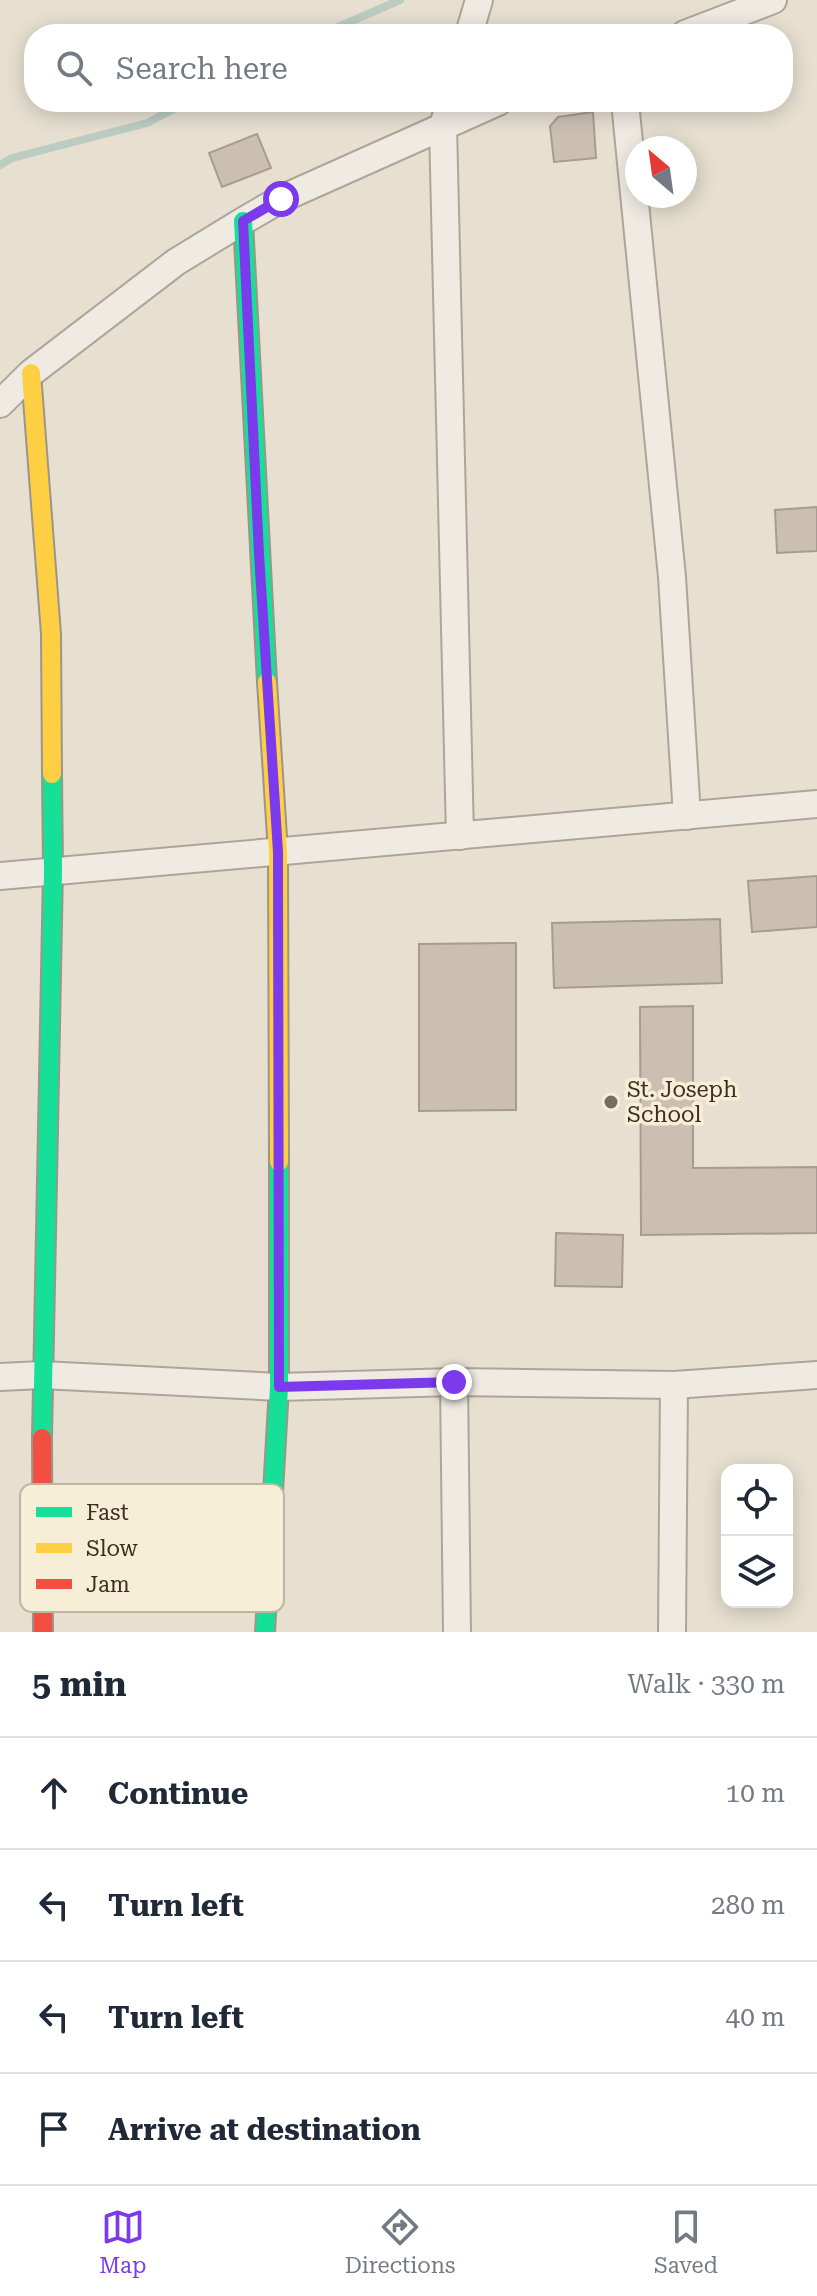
<!DOCTYPE html>
<html lang="en">
<head>
<meta charset="utf-8">
<style>
	body { margin:0; font-family:"Roboto Serif",serif; background:#f2f2f3; color:#1f2937 }
	.controls { position:absolute; right:24px; bottom:24px; display:grid; overflow:hidden; border-radius:16px; box-shadow:0 4px 20px #0003 }
	.controls button { width:72px; height:72px; display:grid; place-items:center; padding:0; border:0; border-bottom:2px solid #e0e1e3; background:#fff; color:#1f2937; font:40px sans-serif }
	.compass { position:absolute; left:625px; top:136px; width:72px; height:72px; border-radius:50%; background:#fff; box-shadow:0 4px 20px #0003; rotate:331deg }
	.stop { position:absolute; width:24px; height:24px; margin:-18px; border:6px solid #7c3aed; border-radius:50%; background:#fff }
	.stop.end { background:#7c3aed; border-color:#fff; box-shadow:0 2px 8px #0008 }
	.list { margin:0; padding:0; list-style:none }
	h2 { display:flex; justify-content:space-between; align-items:center; height:104px; margin:0; padding:0 32px; font-size:34px }
	h2 small { font-size:26px; font-weight:400; color:#747a83 }
	.list li { display:grid; grid-template-columns:52px 1fr auto; gap:24px; align-items:center; box-sizing:border-box; height:112px; padding:0 32px; border-top:2px solid #e0e1e3 }
	.list b { display:block; font-size:30px; white-space:nowrap }
	.list em { font-size:26px; font-style:normal; color:#747a83 }
	.icon { flex:none; width:44px; height:44px; fill:none; stroke:currentColor; stroke-width:2; stroke-linecap:round; stroke-linejoin:round }
	.map { position:relative; flex:none; width:817px; height:1632px; overflow:hidden }
	.search { position:absolute; background:#fff; box-shadow:0 4px 20px #0003; left:24px; right:24px; top:24px; height:88px; display:flex; align-items:center; gap:20px; box-sizing:border-box; padding:0 28px; border-radius:32px; color:#747a83; font-size:30px }
	.sheet { height:552px; background:#fff }
	nav { display:flex; justify-content:space-around; align-items:center; box-sizing:border-box; height:112px; border-top:2px solid #e0e1e3; background:#fff; font-size:22px; color:#747a83 }
	nav a { display:grid; justify-items:center; gap:4px }
	nav .on { color:#7c3aed }
	.map>svg:first-child { display:block }
	.lines { fill:none; stroke-linecap:round; stroke-linejoin:round }
	.stream { stroke:#bcccc2; stroke-width:8 }
	.building { fill:#cbbfb2; stroke:#a89c90; stroke-width:2 }
	.street-casing { stroke:#ada599; stroke-width:30 }
	.fast-casing { stroke:#9c958a; stroke-width:22 }
	.slow-casing { stroke:#9c958a; stroke-width:22 }
	.jam-casing { stroke:#9c958a; stroke-width:22 }
	.street { stroke:#efebe3; stroke-width:26 }
	.fast { stroke:#16e098; stroke-width:18 }
	.slow { stroke:#ffcf43; stroke-width:18 }
	.jam { stroke:#f24e42; stroke-width:18 }
	.route { stroke:#7c3aed; stroke-width:10 }
	.poi-dot { fill:#786c5e; stroke:#f7eed8; stroke-width:3 }
	.labels { text-anchor:middle; dominant-baseline:central; stroke-width:7; stroke-linejoin:round; paint-order:stroke }
	.poi-label { font-size:22px; fill:#3d2e20; stroke:#f7eed8; text-anchor:start }
	.key { fill:#f7eed8; stroke:#bfb4a1; stroke-width:2 }
	.key-label { font-size:22px; fill:#3d2e20 }
</style>
</head>
<body>
<div class="map">
<svg width="817" height="1632" viewBox="0 0 817 1632">
	<rect width="100%" height="100%" fill="#e7e0d1"/>
	<g class="lines">
		<g class="stream">
			<polyline points="322,34 400,0"/>
			<polyline points="0,165 12,158 147,123 187,102"/>
		</g>
	</g>
	<g class="building">
		<polygon points="593,112 596,158 554,162 550,126 558,117"/>
		<polygon points="257,134 271,168 222,187 209,153"/>
		<polygon points="817,507 817,551 777,553 775,510"/>
		<polygon points="817,876 817,927 752,932 748,881"/>
		<polygon points="720,919 722,983 554,988 552,923"/>
		<polygon points="516,943 516,1110 419,1111 419,944"/>
		<polygon points="693,1006 693,1168 817,1167 817,1233 641,1235 640,1007"/>
		<polygon points="556,1233 623,1235 622,1287 555,1286"/>
	</g>
	<g class="lines">
		<defs>
			<g id="street">
				<polyline points="469,34 479,0"/>
				<polyline points="685,34 773,0"/>
				<polyline points="450,102 443,126 460,836"/>
				<polyline points="625,102 672,577 687,816"/>
				<polyline points="0,404 31,373 176,262 243,221 281,199 498,102"/>
				<polyline points="0,876 817,804"/>
				<polyline points="0,1377 42,1375 279,1387 454,1382 674,1385 817,1375"/>
				<polyline points="454,1382 457,1632"/>
				<polyline points="672,1632 674,1385"/>
			</g>
			<g id="fast">
				<polyline points="243,221 267,682"/>
				<polyline points="42,1438 53,871 52,774"/>
				<polyline points="265,1632 279,1387 279,1162"/>
			</g>
			<g id="slow">
				<polyline points="31,373 51,634 52,774"/>
				<polyline points="267,682 278,852 279,1162"/>
			</g>
			<polyline id="jam" points="42,1438 43,1632"/>
		</defs>
		<use href="#street" class="street-casing"/>
		<use href="#fast" class="fast-casing"/>
		<use href="#slow" class="slow-casing"/>
		<use href="#jam" class="jam-casing"/>
		<use href="#street" class="street"/>
		<use href="#fast" class="fast"/>
		<use href="#slow" class="slow"/>
		<use href="#jam" class="jam"/>
	</g>
	<g class="lines">
		<polyline class="route" points="281,199 243,221 259,554 278,852 279,1387 454,1382"/>
	</g>
	<circle class="poi-dot" cx="611" cy="1102" r="8"/>
	<g class="labels">
		<g class="poi-label">
			<text x="627" y="1089">St. Joseph<tspan x="627" dy="25">School</tspan></text>
		</g>
	</g>
	<rect x="20" y="1484" width="264" height="128" rx="12" class="key"/>
	<rect x="36" y="1507" width="36" height="10" fill="#16e098"/>
	<rect x="36" y="1543" width="36" height="10" fill="#ffcf43"/>
	<rect x="36" y="1579" width="36" height="10" fill="#f24e42"/>
	<g class="key-label">
		<text x="86" y="1520">Fast</text>
		<text x="86" y="1556">Slow</text>
		<text x="86" y="1592">Jam</text>
	</g>
</svg>
<div class="controls">
<button><svg class="icon" aria-label="locate" viewBox="0 0 24 24"><circle cx="12" cy="12" r="6"/><path d="M12 2v4M12 18v4M2 12h4M18 12h4"/></svg></button>
<button><svg class="icon" aria-label="layers" viewBox="0 0 24 24"><path d="M12 4l9 5-9 5-9-5zM3 14l9 5 9-5"/></svg></button>
</div>
<svg class="compass" viewBox="-18 -18 36 36"><path d="M0-13l5 13h-10z" fill="#e53935"/><path d="M0 13l5-13h-10z" fill="#747a83"/></svg>
<div class="stop" style="left:281px;top:199px"></div>
<div class="stop end" style="left:454px;top:1382px"></div>
<div class="search"><svg class="icon" aria-label="search" viewBox="0 0 24 24"><circle cx="10" cy="10" r="6"/><path d="M15 15l6 6"/></svg>Search here</div>
</div>
<section class="sheet">
<h2>5 min<small>Walk · 330 m</small></h2>
<ul class="list">
<li><svg class="icon" aria-label="ahead" viewBox="0 0 24 24"><path d="M12 20V5M6 11l6-6 6 6"/></svg><div><b>Continue</b></div><em>10 m</em></li>
<li><svg class="icon" aria-label="left" viewBox="0 0 24 24"><path d="M17 20v-9H6M10 6l-5 5 5 5"/></svg><div><b>Turn left</b></div><em>280 m</em></li>
<li><svg class="icon" aria-label="left" viewBox="0 0 24 24"><path d="M17 20v-9H6M10 6l-5 5 5 5"/></svg><div><b>Turn left</b></div><em>40 m</em></li>
<li><svg class="icon" aria-label="arrive" viewBox="0 0 24 24"><path d="M6 21V4h12l-3 4 3 4H6"/></svg><div><b>Arrive at destination</b></div></li>
</ul>
</section>
<nav>
<a class="on"><svg class="icon" aria-label="map" viewBox="0 0 24 24"><path d="M3 6l6-2 6 2 6-2v14l-6 2-6-2-6 2zM9 4v14M15 6v14"/></svg>Map</a>
<a><svg class="icon" aria-label="directions" viewBox="0 0 24 24"><path d="M12 3l9 9-9 9-9-9zM9 14v-3h6M13 9l2 2-2 2"/></svg>Directions</a>
<a><svg class="icon" aria-label="saved" viewBox="0 0 24 24"><path d="M7 4h10v16l-5-4-5 4z"/></svg>Saved</a>
</nav>
</body>
</html>
